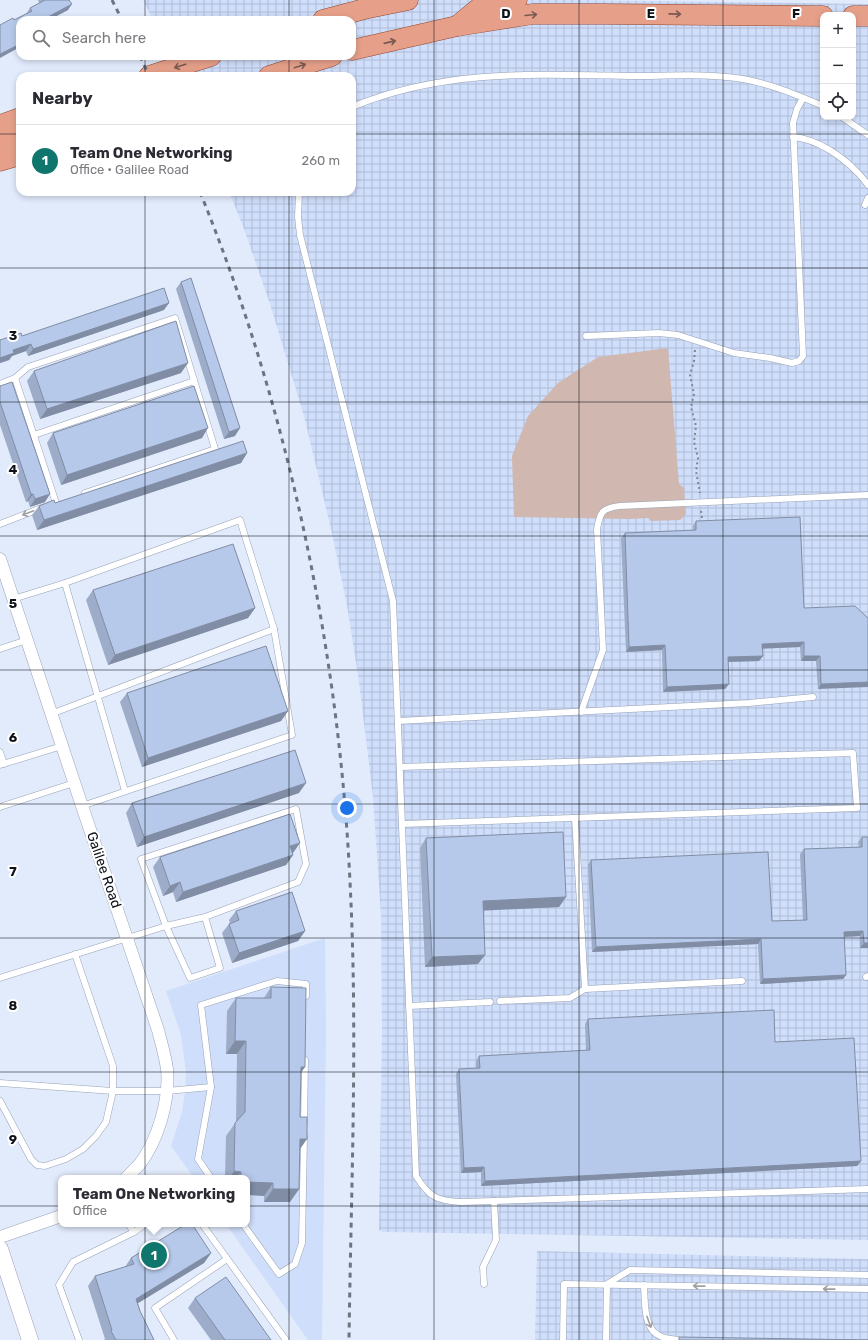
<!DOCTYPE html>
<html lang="en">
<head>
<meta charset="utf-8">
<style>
	body { margin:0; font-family:Rubik,sans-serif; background:#f7f7f7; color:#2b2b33 }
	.controls { position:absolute; right:12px; top:12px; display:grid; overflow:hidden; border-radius:8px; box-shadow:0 2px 6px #0003 }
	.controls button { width:36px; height:36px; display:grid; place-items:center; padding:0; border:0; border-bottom:1px solid #e1e1e2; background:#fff; color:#2b2b33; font:20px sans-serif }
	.you { position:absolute; left:347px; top:808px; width:14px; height:14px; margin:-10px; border:3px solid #fff; border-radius:50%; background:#1a73e8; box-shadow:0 0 0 6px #1a73e833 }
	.badge { display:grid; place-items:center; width:26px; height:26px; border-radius:50%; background:#0f766e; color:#fff; font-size:13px; font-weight:700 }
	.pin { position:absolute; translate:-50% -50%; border:2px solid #fff; box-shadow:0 1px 4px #0006 }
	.popup { position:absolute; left:58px; top:1175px; width:192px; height:52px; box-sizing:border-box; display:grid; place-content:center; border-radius:8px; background:#fff; filter:drop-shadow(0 1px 3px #0005); font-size:13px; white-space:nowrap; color:#7c7c81 }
	.popup b { font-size:15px; color:#2b2b33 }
	.popup::after { content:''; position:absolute; left:50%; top:100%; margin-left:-8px; border:8px solid transparent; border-top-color:#fff }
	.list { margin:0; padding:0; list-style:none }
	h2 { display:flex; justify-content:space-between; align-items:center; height:52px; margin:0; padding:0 16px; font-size:17px }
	h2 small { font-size:13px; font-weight:400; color:#7c7c81 }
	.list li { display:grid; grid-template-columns:26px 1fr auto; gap:12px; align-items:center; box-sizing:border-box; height:72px; padding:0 16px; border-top:1px solid #e1e1e2 }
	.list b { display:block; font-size:15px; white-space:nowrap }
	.list p { margin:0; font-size:13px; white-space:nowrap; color:#7c7c81 }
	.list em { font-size:13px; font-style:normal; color:#7c7c81 }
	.icon { flex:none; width:22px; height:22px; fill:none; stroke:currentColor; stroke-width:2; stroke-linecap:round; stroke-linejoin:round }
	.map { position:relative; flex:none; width:868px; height:1340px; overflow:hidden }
	.search { position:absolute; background:#fff; box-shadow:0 2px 6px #0003; left:16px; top:16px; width:340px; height:44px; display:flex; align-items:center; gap:10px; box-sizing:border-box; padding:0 14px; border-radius:12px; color:#7c7c81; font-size:15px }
	.panel { position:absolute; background:#fff; box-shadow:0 2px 6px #0003; left:16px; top:72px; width:340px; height:124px; border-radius:12px }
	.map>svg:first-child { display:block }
	.built { fill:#cfdefa }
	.industrial { fill:url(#industrial-grid); fill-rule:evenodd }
	.pitch { fill:#d0b7af }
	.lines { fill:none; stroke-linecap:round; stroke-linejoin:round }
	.service-casing { stroke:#98a2b6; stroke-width:7 }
	.minor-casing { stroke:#98a2b6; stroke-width:13 }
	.tertiary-casing { stroke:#98a2b6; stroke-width:17 }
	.primary-casing { stroke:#904530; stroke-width:21 }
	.path { stroke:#7e8491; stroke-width:2; stroke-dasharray:2 3; stroke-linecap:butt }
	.service { stroke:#fff; stroke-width:6 }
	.minor { stroke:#fff; stroke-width:12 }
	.tertiary { stroke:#fff; stroke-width:16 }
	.primary { stroke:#e6a08a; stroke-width:20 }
	.rail { stroke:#6d747f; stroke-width:3; stroke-dasharray:5 5; stroke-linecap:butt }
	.wall { fill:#9dadc9 }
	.shaded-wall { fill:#808da4 }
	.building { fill:#b7c9ea; stroke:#808da4 }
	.oneway { stroke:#7a5952 }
	.oneway2 { stroke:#9fa0a3 }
	.grid { fill:none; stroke:#0e1219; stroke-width:1; stroke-opacity:0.55 }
	.labels { text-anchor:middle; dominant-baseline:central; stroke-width:4; stroke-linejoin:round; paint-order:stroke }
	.street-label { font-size:14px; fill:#0e1219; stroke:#fff }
	.grid-label { font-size:13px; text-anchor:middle; font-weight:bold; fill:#0e1219; stroke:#fff; stroke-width:4; stroke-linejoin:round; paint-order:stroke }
</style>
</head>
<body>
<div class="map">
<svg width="868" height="1340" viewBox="0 0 868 1340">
	<defs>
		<pattern id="industrial-grid" width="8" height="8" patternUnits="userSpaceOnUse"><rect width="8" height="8" fill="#cfdefa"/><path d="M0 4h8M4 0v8" fill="none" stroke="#b1bdd6"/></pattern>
	</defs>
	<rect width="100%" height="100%" fill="#e2ebfc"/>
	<polygon class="built" points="325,938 326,1031 322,1340 308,1340 226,1224 247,1224 247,1178 194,1178 171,1146 182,1112 185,1092 186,1072 181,1035 166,991"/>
	<g class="industrial">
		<path d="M143 0H578L868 4V1240L382 1232 381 1230 379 1231 382 1031 381 914 373 797 359 682 347 605 331 529 304 416 270 304 243 226 229 192H352V76H180L170 56H352V20H153ZM823 15H853V117H823Z"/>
		<polygon points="537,1251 868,1259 868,1340 535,1340"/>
	</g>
	<polygon class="pitch" points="668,348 679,484 684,488 686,514 680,520 651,521 648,518 629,519 514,517 512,456 528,416 558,383 598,357"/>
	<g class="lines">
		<defs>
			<g id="service">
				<path d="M352 107C443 69 535 74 632 76 667 76 709 73 743 79 771 84 797 95 823 106"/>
				<polyline points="842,117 868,135"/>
				<path d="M793 137C817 139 842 156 858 173 862 177 865 181 868 185"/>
				<path d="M299 192 298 217 300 235 393 601 416 1176C429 1197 437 1201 461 1202L868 1189"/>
				<polyline points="865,205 868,198"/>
				<polyline points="586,336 659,333 678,335 734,353 770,358 792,363 799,361 803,356 793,123 797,109 803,98"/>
				<polyline points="15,378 56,503"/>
				<polyline points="0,384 15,378 28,367 175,318 215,449 85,493"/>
				<polyline points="34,435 194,381"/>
				<polyline points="0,524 44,507"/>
				<polyline points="65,583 240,520 274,629"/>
				<polyline points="13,599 65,583 125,791"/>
				<polyline points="0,649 27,640"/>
				<path d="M581 712 603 650 597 529C600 512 602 508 620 506L868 495"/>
				<polyline points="51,714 274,629 292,735 82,806"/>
				<polyline points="398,721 749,703 813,697"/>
				<polyline points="0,752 4,764"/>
				<polyline points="0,765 62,746"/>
				<polyline points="400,767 853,753 857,808 402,824"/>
				<polyline points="0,807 74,783"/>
				<polyline points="575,818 585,989 742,981"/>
				<polyline points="866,977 868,976"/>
				<polyline points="0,978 166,926 205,917 298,882 306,864 296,809 141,859 166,926 190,978 220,968 205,917"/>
				<polyline points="500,1001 570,998 585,989"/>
				<polyline points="409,1006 490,1002"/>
				<polyline points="0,1083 113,1091 167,1091 211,1087"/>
				<polyline points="0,1101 31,1159 37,1165 45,1166 66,1159 83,1149 96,1136 106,1122 113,1091 113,1066 75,954"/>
				<polyline points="304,1124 305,1060"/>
				<polyline points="211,1178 198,1159 211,1087 201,1005 277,981 306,984 306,996"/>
				<polyline points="128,1224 134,1232"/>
				<polyline points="202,1224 286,1340"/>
				<polyline points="243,1224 279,1274 295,1264 302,1243 304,1136"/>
				<polyline points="484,1284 483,1267 496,1240 494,1201"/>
				<path d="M644 1285C645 1299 643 1330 660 1336 665 1339 673 1339 678 1340"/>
				<polyline points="79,1340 59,1285 73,1262 134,1232 145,1224"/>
				<polyline points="174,1340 155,1308 227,1259"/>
				<polyline points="563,1340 564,1284 868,1289"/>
				<polyline points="606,1340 607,1284 630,1270 868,1275"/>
			</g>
			<g id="minor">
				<path d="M0 559 82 806 158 1030C161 1042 165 1055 167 1069 170 1099 158 1141 139 1165 135 1169 130 1174 126 1178"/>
				<polyline points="0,1237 61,1216"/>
			</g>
			<polyline id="tertiary" points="0,1249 30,1340"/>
			<g id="primary">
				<polyline points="853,16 868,16"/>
				<polyline points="323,20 364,9 408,0"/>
				<polyline points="457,26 485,3 517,0"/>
				<polyline points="352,50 457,26 533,14 603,14 823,16"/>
				<polyline points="149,76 211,56"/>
				<polyline points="269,76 332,56"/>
				<polyline points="0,125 20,118"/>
				<polyline points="0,143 20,136"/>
				<polyline points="0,161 20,155"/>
			</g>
		</defs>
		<use href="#service" class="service-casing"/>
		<use href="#minor" class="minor-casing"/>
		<use href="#tertiary" class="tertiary-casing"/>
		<use href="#primary" class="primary-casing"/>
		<g class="path">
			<polyline points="695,350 694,361 690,375 694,394 691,407 696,426 694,442 698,458 696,471 700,493"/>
			<polyline points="701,511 702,518"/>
		</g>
		<use href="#service" class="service"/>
		<use href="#minor" class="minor"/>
		<use href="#tertiary" class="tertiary"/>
		<use href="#primary" class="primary"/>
		<g class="rail">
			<polyline points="112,0 122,20"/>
			<polyline points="140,56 149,76"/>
			<path d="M200 192C288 408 339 649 350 882 358 1035 351 1188 349 1340"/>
		</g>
	</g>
	<g class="wall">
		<polygon points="38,0 69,0 68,10 49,20 14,20 26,14 30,8 39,3"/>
		<polygon points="181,282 235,436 224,439 176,289"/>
		<polygon points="164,310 28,356 26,351 12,356 9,360 0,363 0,340 22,336"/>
		<polygon points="34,371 181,373 40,419 27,381"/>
		<polygon points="0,386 45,502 30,507 28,501 26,502 0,425"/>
		<polygon points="53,433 202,438 61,485 47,443"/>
		<polygon points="247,453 241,463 37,530 32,515 39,506 55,503"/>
		<polygon points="696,521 804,608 868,618 818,689 816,661 801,661 800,647 763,648 763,656 759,661 728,662 729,684 725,689 663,692 662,650 626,652 621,538 625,533 693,531 693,526"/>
		<polygon points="93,590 255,608 248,618 108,665 86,600"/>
		<polygon points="127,693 288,711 281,721 142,767 120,702"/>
		<polygon points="299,793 137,847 126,813 132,803"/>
		<polygon points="862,837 868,837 868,948 860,948 860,936 844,937 846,975 843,979 760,984 758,944 592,952 588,865 591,860 772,921 803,920 800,854 804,849 859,847 858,842"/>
		<polygon points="426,838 566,897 559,907 483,910 478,964 425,967 420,848"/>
		<polygon points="292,853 293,855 286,865 176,902 173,892 163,896 153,867 160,857 293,853"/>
		<polygon points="236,911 305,931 298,941 232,963 222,933 229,924 230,923 229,920"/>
		<polygon points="271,987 300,1074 299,1189 290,1202 264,1202 264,1196 247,1178 225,1178 226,1136 236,1122 237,1054 226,1054 227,1011 236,998 264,998"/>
		<polygon points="588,1019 775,1042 861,1161 857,1166 481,1186 481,1172 461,1173 456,1074 459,1069 476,1068 476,1061 479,1056 586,1051 585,1024"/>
		<polygon points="211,1253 204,1263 138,1303 140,1311 154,1340 104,1340 105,1339 88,1286 95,1276 125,1267 131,1258"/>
		<polygon points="195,1298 270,1340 211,1340 188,1308"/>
	</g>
	<g class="shaded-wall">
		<polygon points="72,4 68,10 49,20 48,17"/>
		<polygon points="20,44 20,47 0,58 0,54"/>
		<polygon points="169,303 164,310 28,356 33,349"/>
		<polygon points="31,344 26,351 12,356 9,360 0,363 0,358 13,350"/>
		<polygon points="188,363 181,373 40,419 47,409"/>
		<polygon points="208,428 202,438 61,485 67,475"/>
		<polygon points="240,428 235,436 224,439 229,432"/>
		<polygon points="247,453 241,463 37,530 44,520"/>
		<polygon points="31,494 33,494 28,501 26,502"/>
		<polygon points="50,494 45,502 30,507 35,499"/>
		<polygon points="255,608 248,618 108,665 115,655"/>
		<polygon points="804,642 800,647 759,649 762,644"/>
		<polygon points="665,645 662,650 626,652 629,647"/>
		<polygon points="763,656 759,661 724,662 728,657"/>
		<polygon points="804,656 820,656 816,661 801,661"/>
		<polygon points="868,682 868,687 818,689 821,684"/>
		<polygon points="729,684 725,689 663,692 667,687"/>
		<polygon points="288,711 281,721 142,767 148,758"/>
		<polygon points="306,783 299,793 137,847 144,837"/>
		<polygon points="300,843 293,853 283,856 290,846"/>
		<polygon points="293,855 286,865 176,902 183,892"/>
		<polygon points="180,882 173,892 163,896 170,886"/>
		<polygon points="566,897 559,907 476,911 483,901"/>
		<polygon points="305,931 298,941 232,963 239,953"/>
		<polygon points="863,931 860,936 840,937 844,932"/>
		<polygon points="761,939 758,944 592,952 596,947"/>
		<polygon points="864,943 868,943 868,948 860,948"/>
		<polygon points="485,955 478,964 425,967 432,957"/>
		<polygon points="846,975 843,979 760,984 763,979"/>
		<polygon points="235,1041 246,1041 237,1054 226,1054"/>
		<polygon points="301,1067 305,1067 296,1080"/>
		<polygon points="300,1139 307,1139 298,1152"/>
		<polygon points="861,1161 857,1166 481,1186 485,1181"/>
		<polygon points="484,1167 481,1172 461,1173 464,1168"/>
		<polygon points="234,1171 241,1172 236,1178 230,1178"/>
		<polygon points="247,1182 273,1183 264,1196 247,1195"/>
		<polygon points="273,1189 299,1189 290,1202 264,1202"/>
		<polygon points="211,1253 204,1263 130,1308 136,1299"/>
	</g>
	<g class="building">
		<polygon points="45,0 69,0 72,4 48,17 49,20 20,20 20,44 0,54 0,25 13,18 14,20 32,11 30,8"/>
		<polygon points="191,278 240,428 229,432 181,282"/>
		<polygon points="164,288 169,303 33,349 31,344 13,350 14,353 0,358 0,340 21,333 22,336"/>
		<polygon points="176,321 188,363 47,409 34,371"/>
		<polygon points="12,382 50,494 35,499 33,494 31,494 0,402 0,386"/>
		<polygon points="194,386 208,428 67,475 53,433"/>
		<polygon points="243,441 247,453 44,520 39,506 54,500 55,503"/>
		<polygon points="800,517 804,608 855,606 868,618 868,682 821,684 820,656 804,656 804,642 762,644 763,656 728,657 729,684 667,687 665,645 629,647 625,533 696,530 696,521"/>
		<polygon points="233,544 255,608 115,655 93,590"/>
		<polygon points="266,646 288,711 148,758 127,693"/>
		<polygon points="295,750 306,783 144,837 132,803"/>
		<polygon points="290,814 300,843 290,846 293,855 183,892 180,882 170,886 160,857"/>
		<polygon points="563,832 566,897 483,901 485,955 432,957 426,838"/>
		<polygon points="862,837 868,837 868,943 864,943 863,931 844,932 846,975 763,979 761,939 596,947 591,860 768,852 772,921 807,920 804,849 862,847"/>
		<polygon points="292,892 305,931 239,953 229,924 239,920 236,911"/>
		<polygon points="271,987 306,988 305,1067 301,1067 300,1117 307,1117 307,1139 300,1139 299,1189 273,1189 273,1183 247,1182 247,1178 241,1178 241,1172 234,1171 235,1123 245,1112 246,1041 235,1041 236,998 271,998"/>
		<polygon points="774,1010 775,1042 854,1038 861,1161 485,1181 484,1167 464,1168 459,1069 480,1068 479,1056 590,1050 588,1019"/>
		<polygon points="186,1224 192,1224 211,1253 136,1299 140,1311 154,1340 116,1340 111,1331 112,1330 95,1276 134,1264 131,1258"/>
		<polygon points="226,1277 271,1340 225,1340 195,1298"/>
		<polygon points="679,1337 868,1340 679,1340"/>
	</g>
	<defs><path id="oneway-shaft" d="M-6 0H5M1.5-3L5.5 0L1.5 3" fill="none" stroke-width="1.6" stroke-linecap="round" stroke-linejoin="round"/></defs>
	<g class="oneway">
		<use href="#oneway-shaft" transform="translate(675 14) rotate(1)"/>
		<use href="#oneway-shaft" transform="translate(531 15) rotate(-5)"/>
		<use href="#oneway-shaft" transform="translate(390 42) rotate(-13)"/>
		<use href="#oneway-shaft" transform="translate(180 66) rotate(162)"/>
		<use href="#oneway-shaft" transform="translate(300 66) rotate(-18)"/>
	</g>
	<g class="oneway2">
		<use href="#oneway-shaft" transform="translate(28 513) rotate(159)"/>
		<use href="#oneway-shaft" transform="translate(699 1286) rotate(-179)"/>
		<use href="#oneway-shaft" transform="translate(829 1289) rotate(-179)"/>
		<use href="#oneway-shaft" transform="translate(649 1322) rotate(70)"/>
	</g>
	<path class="grid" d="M145 0V20M289 0V20M434 0V1340M579 0V1340M723 0V1340M145 56V76M289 56V76M0 134H20M352 134H868M145 192V1340M289 192V1340M0 268H868M0 402H868M0 536H868M0 670H868M0 804H868M0 938H868M0 1072H868M0 1206H868"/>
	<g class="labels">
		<g class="street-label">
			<text transform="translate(104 870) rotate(71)">Galilee Road</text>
		</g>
	</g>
	<g class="grid-label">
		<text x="506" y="18">D</text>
		<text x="651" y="18">E</text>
		<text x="796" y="18">F</text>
		<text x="13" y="340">3</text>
		<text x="13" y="474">4</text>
		<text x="13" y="608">5</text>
		<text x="13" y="742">6</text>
		<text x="13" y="876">7</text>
		<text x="13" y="1010">8</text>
		<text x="13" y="1144">9</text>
	</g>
</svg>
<div class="controls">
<button>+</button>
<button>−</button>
<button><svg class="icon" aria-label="locate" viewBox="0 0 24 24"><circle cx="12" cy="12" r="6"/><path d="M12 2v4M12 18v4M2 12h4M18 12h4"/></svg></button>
</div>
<div class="you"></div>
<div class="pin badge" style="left:154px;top:1255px">1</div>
<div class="popup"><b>Team One Networking</b>Office</div>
<div class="search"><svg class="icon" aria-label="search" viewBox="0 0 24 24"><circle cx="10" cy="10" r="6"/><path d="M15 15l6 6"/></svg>Search here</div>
<section class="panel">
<h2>Nearby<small></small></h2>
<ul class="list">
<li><span class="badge">1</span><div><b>Team One Networking</b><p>Office · Galilee Road</p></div><em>260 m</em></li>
</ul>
</section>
</div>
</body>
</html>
